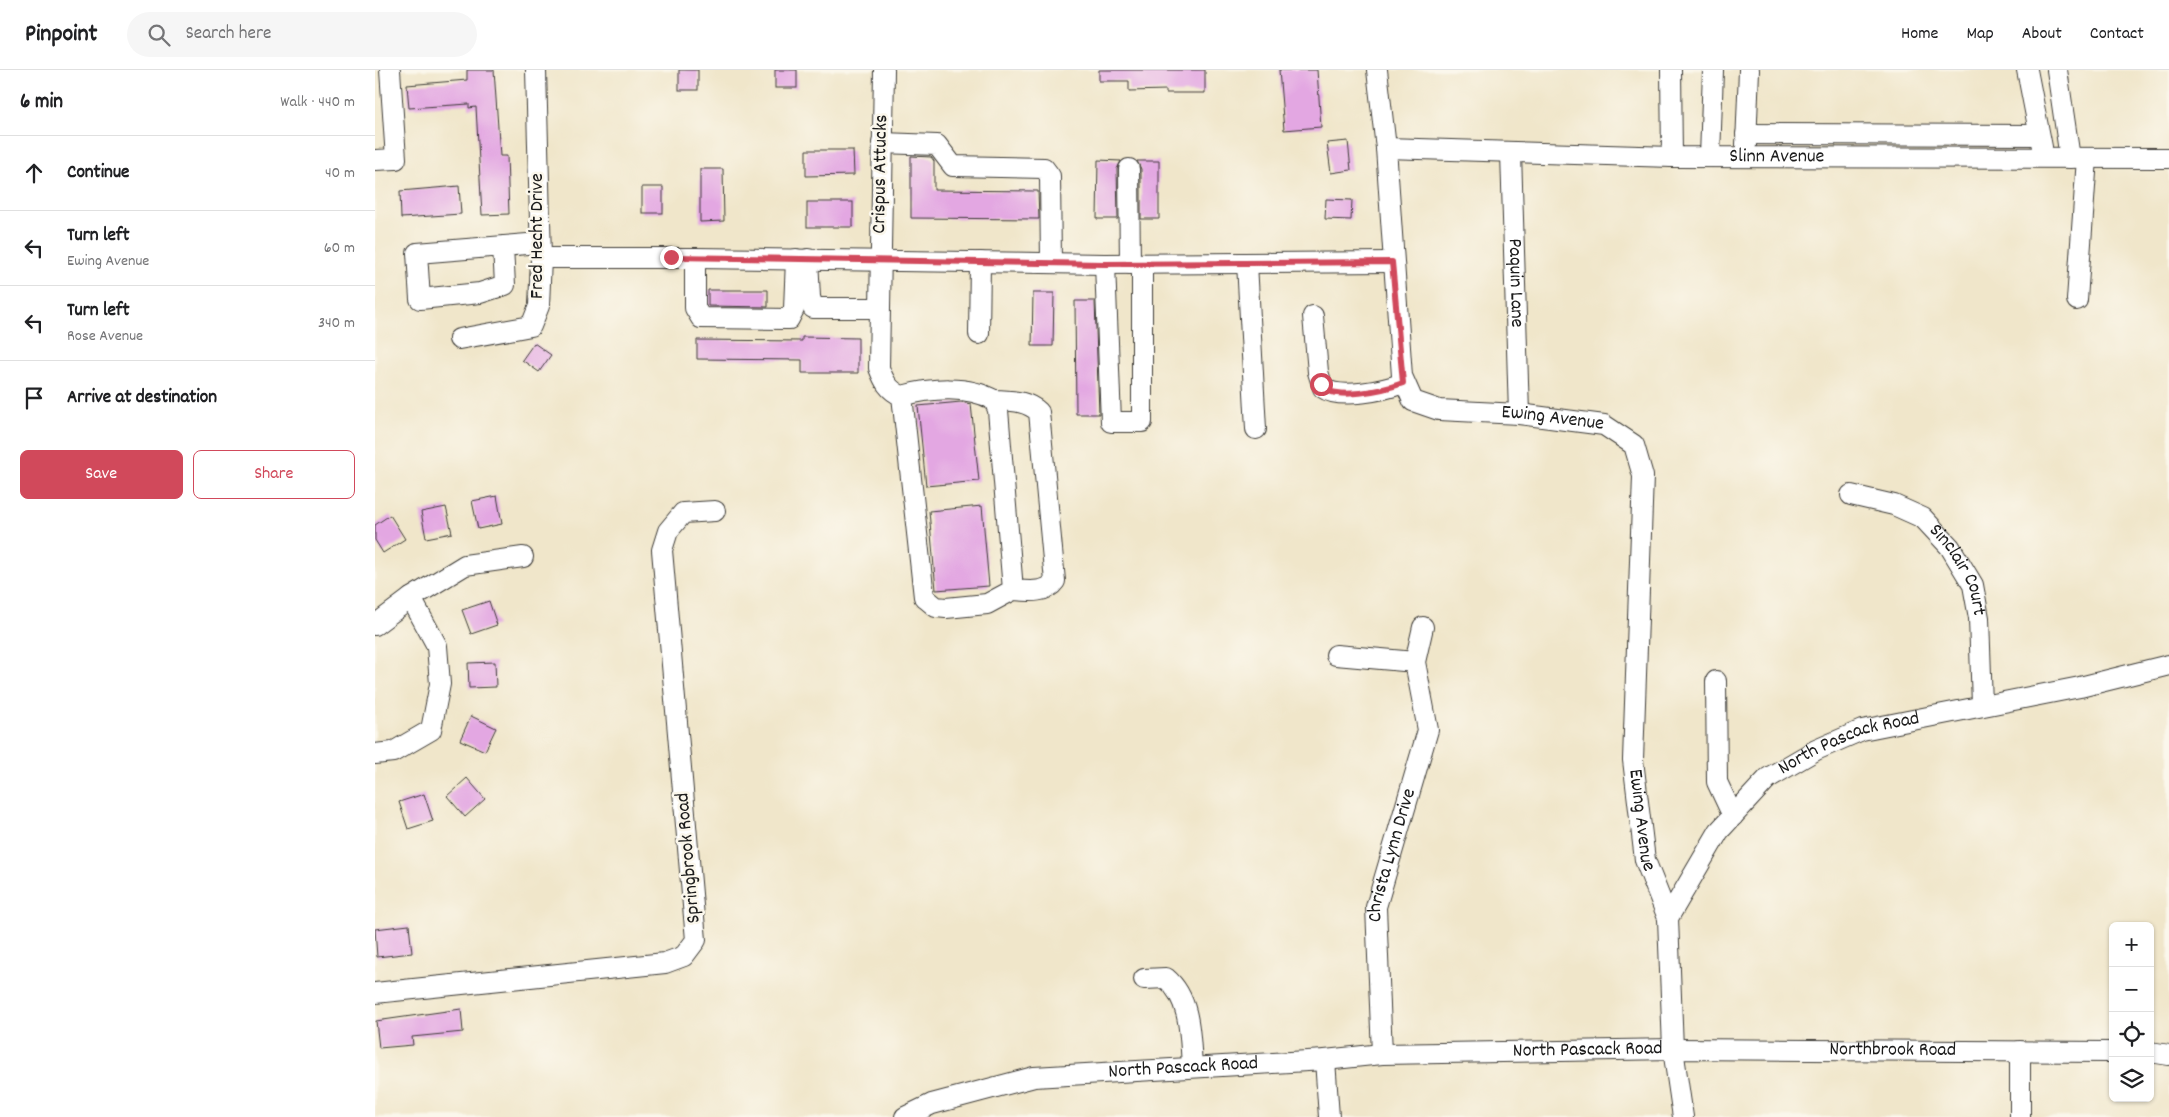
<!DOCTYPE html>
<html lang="en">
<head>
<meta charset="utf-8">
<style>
	body { margin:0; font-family:Dekko,sans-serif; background:#f6f6f6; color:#202124 }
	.controls { position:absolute; right:15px; bottom:15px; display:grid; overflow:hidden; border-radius:8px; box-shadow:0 1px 4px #0004 }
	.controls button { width:45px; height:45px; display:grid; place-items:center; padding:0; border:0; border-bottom:1px solid #e0e0e0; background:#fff; color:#202124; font:25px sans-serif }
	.stop { position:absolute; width:15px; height:15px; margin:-11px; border:4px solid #d1495b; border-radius:50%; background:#fff }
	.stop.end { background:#d1495b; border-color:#fff; box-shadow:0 1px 5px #0008 }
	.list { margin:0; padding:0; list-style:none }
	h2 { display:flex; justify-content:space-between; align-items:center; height:65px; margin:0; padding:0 20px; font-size:21px }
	h2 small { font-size:16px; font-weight:400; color:#757577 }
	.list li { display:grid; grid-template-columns:32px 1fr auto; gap:15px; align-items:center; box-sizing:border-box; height:75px; padding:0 20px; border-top:1px solid #e0e0e0 }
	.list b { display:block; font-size:19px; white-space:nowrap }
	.list p { margin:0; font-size:16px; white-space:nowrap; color:#757577 }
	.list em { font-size:16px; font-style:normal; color:#757577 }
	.actions { display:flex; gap:10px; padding:15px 20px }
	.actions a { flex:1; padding:11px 0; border:1px solid #d1495b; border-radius:8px; text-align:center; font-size:18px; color:#d1495b }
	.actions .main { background:#d1495b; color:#fff }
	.icon { flex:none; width:28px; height:28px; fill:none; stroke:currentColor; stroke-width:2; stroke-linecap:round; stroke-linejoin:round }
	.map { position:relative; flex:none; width:1794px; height:1047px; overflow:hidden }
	header { display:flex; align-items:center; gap:30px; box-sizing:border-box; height:70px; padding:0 25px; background:#fff; border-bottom:1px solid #e0e0e0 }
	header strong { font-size:24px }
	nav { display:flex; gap:28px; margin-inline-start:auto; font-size:18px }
	.search { width:350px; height:45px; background:#f6f6f6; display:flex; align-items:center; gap:12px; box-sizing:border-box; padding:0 18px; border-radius:28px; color:#757577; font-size:19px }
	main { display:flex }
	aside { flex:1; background:#fff }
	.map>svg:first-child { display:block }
	.building { fill:#e3a7e2 }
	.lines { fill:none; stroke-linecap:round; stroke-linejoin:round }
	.minor-casing { stroke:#3c3a36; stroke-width:22 }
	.minor { stroke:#fff; stroke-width:20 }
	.route { stroke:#d1495b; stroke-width:6 }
	.labels { text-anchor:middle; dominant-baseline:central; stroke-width:5; stroke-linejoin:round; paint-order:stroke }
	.street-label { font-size:20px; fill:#1c1c1c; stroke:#fbf7ec }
</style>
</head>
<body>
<header>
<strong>Pinpoint</strong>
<div class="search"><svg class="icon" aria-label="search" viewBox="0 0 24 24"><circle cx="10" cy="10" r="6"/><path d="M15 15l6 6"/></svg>Search here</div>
<nav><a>Home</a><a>Map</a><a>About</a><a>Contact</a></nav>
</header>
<main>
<aside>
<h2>6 min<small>Walk · 440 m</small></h2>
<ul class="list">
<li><svg class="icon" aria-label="ahead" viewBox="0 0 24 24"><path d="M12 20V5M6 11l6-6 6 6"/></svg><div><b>Continue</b></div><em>40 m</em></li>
<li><svg class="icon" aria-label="left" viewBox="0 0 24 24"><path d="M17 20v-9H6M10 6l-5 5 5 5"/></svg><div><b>Turn left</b><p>Ewing Avenue</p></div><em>60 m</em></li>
<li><svg class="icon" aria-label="left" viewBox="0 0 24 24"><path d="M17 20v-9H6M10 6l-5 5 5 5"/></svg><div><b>Turn left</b><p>Rose Avenue</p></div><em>340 m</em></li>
<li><svg class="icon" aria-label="arrive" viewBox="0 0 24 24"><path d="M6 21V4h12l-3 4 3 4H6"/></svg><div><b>Arrive at destination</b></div></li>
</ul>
<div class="actions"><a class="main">Save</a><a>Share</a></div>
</aside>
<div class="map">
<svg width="1794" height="1047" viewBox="0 0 1794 1047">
	<rect width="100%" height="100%" fill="#fbf7ec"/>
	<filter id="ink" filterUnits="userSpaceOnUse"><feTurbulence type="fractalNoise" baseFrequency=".02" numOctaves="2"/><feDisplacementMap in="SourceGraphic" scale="10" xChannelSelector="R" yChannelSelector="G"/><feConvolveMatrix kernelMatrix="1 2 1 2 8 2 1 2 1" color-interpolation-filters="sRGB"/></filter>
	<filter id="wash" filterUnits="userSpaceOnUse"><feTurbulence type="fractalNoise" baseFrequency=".0096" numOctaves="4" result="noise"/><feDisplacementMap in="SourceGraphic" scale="20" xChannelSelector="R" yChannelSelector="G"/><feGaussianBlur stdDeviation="1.12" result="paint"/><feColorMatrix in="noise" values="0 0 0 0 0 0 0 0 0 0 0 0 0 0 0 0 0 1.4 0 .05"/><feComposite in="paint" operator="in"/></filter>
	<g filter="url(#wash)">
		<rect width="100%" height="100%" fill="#f0e6ca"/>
		<g id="blocks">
			<g class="building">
				<polygon points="92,0 119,0 125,86 132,86 134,144 107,145 101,37 94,38 94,34 34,38 32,15 92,10"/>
				<rect x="304" y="0" width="19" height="20"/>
				<rect x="400" y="0" width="22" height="18"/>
				<polygon points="724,0 830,0 830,23 791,23 791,20 754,21 754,11 724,11"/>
				<polygon points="904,0 942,0 946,57 909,60"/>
				<polygon points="973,71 976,100 956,103 952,73"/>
				<polygon points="431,80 478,80 479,105 431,106"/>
				<polygon points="536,86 556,87 559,91 559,120 663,121 664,149 536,148"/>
				<polygon points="723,90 746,91 742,99 743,149 722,149"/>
				<polygon points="762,91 784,91 784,149 766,149 766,99"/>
				<polygon points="325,99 348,99 349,151 325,152"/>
				<polygon points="84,116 86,144 26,148 25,121"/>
				<rect x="267" y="117" width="21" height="26"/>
				<polygon points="951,129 977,130 976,150 950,149"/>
				<rect x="432" y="132" width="46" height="25"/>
				<polygon points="333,220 393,220 393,237 333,236"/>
				<polygon points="658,223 679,223 678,276 657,276"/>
				<polygon points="700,231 720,231 724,344 701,344"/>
				<polygon points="427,267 483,268 483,303 427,303 427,290 322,289 322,270 427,271"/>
				<polygon points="159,273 176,285 164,302 147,290"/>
				<polygon points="586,332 596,334 604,411 551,416 543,336"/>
				<polygon points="122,426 127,454 103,459 97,431"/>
				<polygon points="607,436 614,516 561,520 554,441"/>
				<polygon points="71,437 77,463 51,468 46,442"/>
				<polygon points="15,445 30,469 8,483 0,470 0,455"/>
				<polygon points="114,531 122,555 96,564 87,540"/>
				<polygon points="120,592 121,617 94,618 93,593"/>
				<polygon points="96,646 121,658 110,681 85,670"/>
				<polygon points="92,708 110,729 90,747 72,726"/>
				<polygon points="49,724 58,751 33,759 24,732"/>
				<polygon points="34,855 37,883 2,887 0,859"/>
				<polygon points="86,939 88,962 37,967 38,975 4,978 1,951"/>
			</g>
		</g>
	</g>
	<g filter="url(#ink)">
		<use href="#blocks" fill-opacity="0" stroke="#3c3a36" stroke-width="1"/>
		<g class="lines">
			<defs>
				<g id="minor">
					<path d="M509 0 504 298C509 311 513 320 527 326L549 527 561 537 571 538 612 534 638 520 623 340 619 330C593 315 556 318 527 326"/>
					<path id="s1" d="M1002 0 1011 78 1027 306 1038 331 1064 340 1144 344 1229 355 1259 375 1268 406 1258 690 1270 790 1293 848"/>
					<polyline points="1296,0 1297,87"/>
					<polyline points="1652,0 1667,77"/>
					<polyline points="1682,0 1695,88"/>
					<polyline points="1371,64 1664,65"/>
					<polyline points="507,73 562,75 578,96 669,98 675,106 676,193"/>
					<polyline points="1371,75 1374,0"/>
					<path id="s2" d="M1011 78 1297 87 1794 88"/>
					<path id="s3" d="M1136 83 1144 344"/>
					<polyline points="1335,87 1338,0"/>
					<polyline points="0,90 21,89 15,0"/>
					<polyline points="754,99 755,194"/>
					<polyline points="128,176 130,215 105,223 45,229 42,183 165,173"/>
					<polyline points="166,188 320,188 730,194 1017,192"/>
					<polyline points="320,188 320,238 326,248 414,249 419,239 421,189"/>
					<polyline points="433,189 435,227 438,238 504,238"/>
					<polyline points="872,193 881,359"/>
					<polyline points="730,194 736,352 767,352 767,194"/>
					<polyline points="1702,230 1712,88"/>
					<path d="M938 246 943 302 948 318C965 330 1010 320 1028 313"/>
					<polyline points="604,264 605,192"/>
					<polyline points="84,269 156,256 164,236 166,188 161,0"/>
					<path d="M619 330C636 331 651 330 664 342L680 511C671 524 652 521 638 520"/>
					<path id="s4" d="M1476 425 1519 435 1548 448 1575 477 1598 515 1604 548 1607 635"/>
					<polyline points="0,555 36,528 90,495 148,487"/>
					<polyline points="961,585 1040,592"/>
					<polyline points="1341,611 1342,712 1358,746"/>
					<polyline points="0,684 18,682 56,660 65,614 62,576 36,528"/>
					<path d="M769 909 791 908C816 929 815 967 817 997"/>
					<polyline points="0,923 290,893 309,886 321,870 287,480 293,461 308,443 340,441"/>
					<polyline points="1775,982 1794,985"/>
					<path id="s5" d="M1007 984 1001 837 1053 660 1040 592 1048 557"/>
					<polyline points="950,990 954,1047"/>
					<path id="s6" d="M530 1047 557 1034 659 1007 950 990 1007 984 1298 979 1738 982"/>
					<path id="s7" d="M1308 1047 1298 979 1293 848 1344 761 1393 708 1441 680 1487 660 1705 617 1794 595"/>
					<polyline points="1645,1047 1645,981"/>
				</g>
			</defs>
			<use href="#minor" class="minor-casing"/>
			<use href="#minor" class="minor"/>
		</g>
	</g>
	<g class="lines" filter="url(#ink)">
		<path class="route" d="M296 187 730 194 1017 192 1028 313C1012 319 956 333 946 314"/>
	</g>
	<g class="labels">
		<g class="street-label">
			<text stroke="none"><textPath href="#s2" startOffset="391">Slinn Avenue</textPath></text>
			<text transform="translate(506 104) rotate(-89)">Crispus Attucks</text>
			<text transform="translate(163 166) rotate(-90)">Fred Hecht Drive</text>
			<text stroke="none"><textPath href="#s3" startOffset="130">Paquin Lane</textPath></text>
			<text stroke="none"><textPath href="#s1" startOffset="476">Ewing Avenue</textPath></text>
			<text stroke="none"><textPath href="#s4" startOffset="140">Sinclair Court</textPath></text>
			<text stroke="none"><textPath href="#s7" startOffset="462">North Pascack Road</textPath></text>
			<text stroke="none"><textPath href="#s1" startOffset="941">Ewing Avenue</textPath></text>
			<text stroke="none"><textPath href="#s5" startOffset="201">Christa Lynn Drive</textPath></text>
			<text transform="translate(314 788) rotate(-95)">Springbrook Road</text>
			<text stroke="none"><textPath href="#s6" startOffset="690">North Pascack Road</textPath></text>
			<text stroke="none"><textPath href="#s6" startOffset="995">Northbrook Road</textPath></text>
			<text stroke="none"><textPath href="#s6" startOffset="285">North Pascack Road</textPath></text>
		</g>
	</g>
</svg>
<div class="controls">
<button>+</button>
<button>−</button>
<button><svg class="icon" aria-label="locate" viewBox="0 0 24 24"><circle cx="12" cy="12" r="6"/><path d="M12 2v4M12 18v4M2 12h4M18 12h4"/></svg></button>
<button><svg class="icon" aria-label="layers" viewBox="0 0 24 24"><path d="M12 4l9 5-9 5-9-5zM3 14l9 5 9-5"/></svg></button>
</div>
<div class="stop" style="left:946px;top:314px"></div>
<div class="stop end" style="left:296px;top:187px"></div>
</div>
</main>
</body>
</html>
